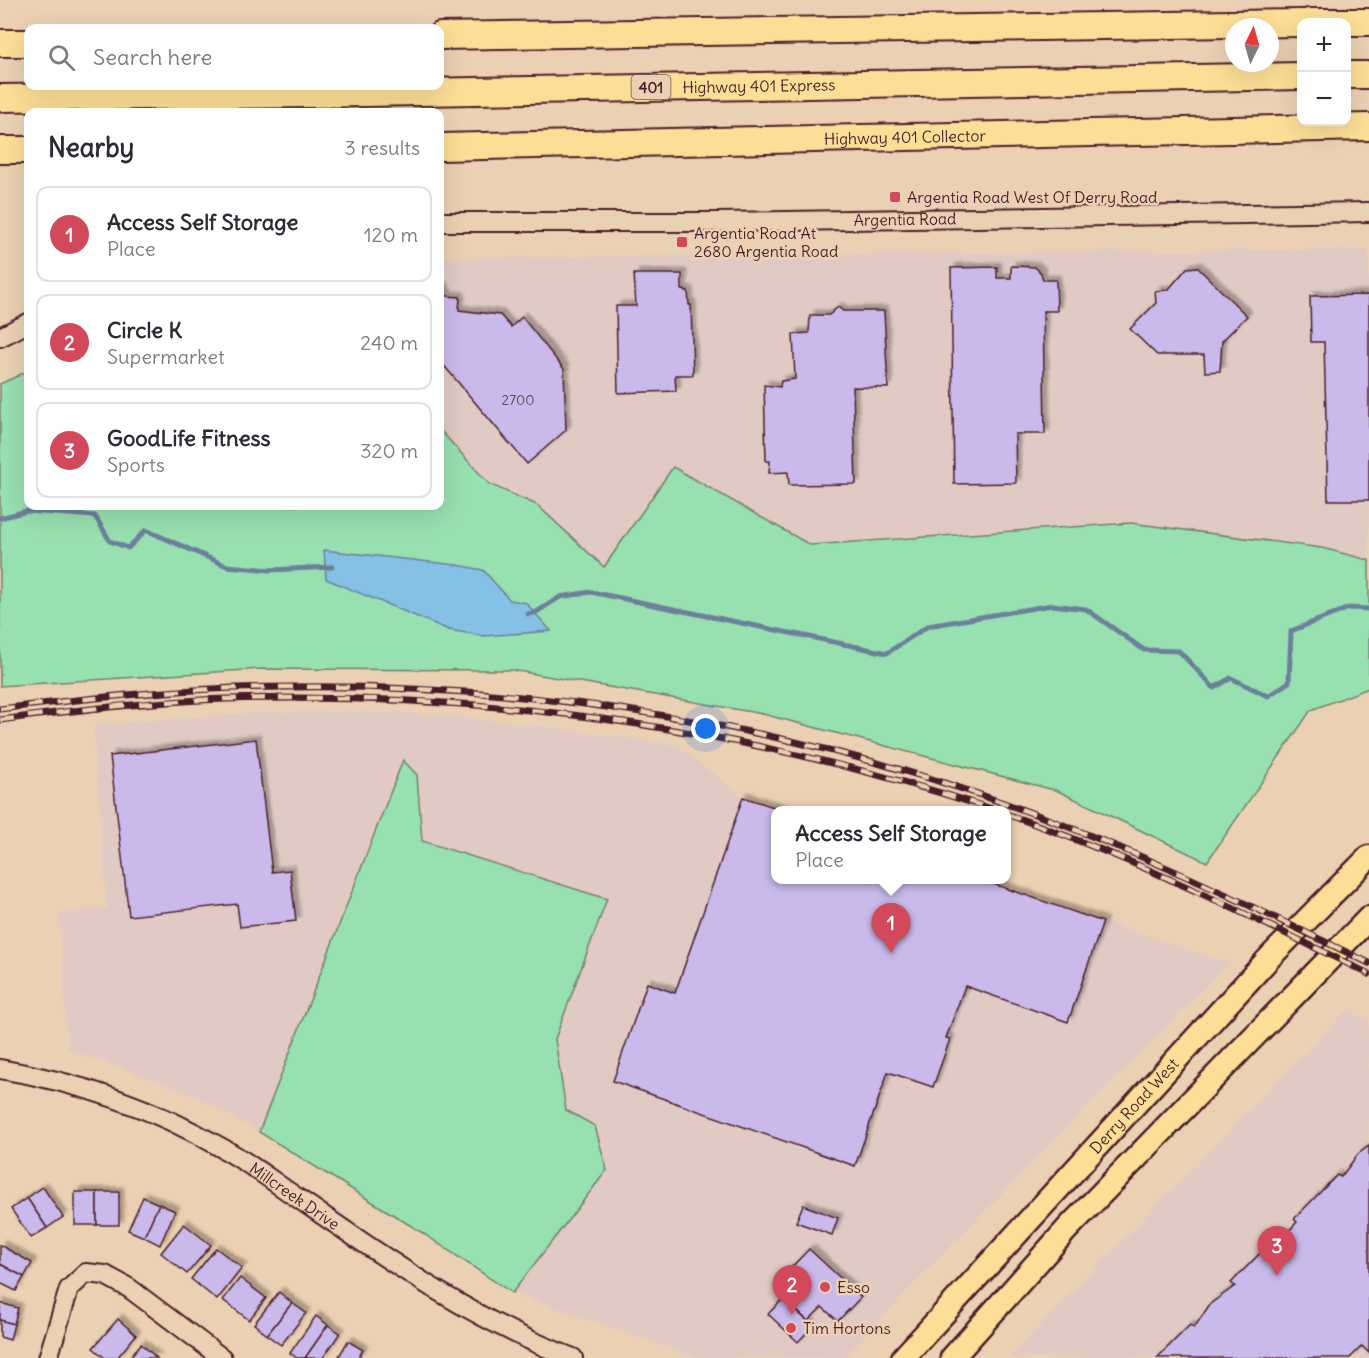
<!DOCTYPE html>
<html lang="en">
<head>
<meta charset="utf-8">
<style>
	body { margin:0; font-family:Delius,sans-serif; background:#f7f7f7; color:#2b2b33 }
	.controls { position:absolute; right:18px; top:18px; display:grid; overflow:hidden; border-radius:12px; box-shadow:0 6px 24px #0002 }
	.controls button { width:54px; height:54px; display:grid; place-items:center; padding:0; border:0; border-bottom:2px solid #e1e1e2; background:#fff; color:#2b2b33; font:30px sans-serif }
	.compass { position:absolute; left:1225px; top:18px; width:54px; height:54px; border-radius:50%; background:#fff; box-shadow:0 6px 24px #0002; rotate:5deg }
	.you { position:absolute; left:706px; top:729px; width:21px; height:21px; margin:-15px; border:4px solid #fff; border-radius:50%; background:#1a73e8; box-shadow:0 0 0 9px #1a73e833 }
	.badge { display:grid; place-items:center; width:39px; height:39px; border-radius:50%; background:#d1495b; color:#fff; font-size:20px; font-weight:700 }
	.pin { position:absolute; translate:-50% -50px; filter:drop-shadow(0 2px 3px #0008) }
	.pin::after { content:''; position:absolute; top:32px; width:21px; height:18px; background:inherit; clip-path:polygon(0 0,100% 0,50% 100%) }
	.popup { position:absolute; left:771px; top:806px; width:240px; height:78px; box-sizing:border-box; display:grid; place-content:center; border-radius:12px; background:#fff; filter:drop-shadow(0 2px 4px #0005); font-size:20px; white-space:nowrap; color:#7c7c81 }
	.popup b { font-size:22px; color:#2b2b33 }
	.popup::after { content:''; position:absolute; left:50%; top:100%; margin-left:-12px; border:12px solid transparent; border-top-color:#fff }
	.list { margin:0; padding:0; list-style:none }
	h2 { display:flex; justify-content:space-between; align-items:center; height:78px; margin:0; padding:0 24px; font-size:26px }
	h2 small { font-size:20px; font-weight:400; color:#7c7c81 }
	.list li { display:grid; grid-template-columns:39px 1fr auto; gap:18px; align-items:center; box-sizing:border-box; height:96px; margin:0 12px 12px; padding:0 12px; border:2px solid #e1e1e2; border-radius:12px }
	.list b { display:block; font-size:22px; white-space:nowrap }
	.list p { margin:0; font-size:20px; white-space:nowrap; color:#7c7c81 }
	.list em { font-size:20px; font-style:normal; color:#7c7c81 }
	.icon { flex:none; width:33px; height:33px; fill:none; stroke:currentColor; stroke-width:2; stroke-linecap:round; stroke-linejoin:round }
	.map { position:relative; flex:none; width:1369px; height:1358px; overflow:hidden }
	.search { position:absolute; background:#fff; box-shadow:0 6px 24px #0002; left:24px; top:24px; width:420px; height:66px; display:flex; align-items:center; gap:15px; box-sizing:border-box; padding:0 21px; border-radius:12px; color:#7c7c81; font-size:22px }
	.panel { position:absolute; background:#fff; box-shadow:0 6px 24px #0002; left:24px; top:108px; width:420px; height:402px; border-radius:12px }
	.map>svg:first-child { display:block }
	.built { fill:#e1cac4 }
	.green { fill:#97e0b0; stroke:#70806e; stroke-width:1.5 }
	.water { fill:#85c1e5; stroke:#6d809b; stroke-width:1.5 }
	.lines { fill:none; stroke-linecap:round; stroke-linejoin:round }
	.stream { stroke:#6d809b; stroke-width:5 }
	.building { fill:#c9baeb; stroke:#4a1f2b; stroke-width:1.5; filter:url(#shadow) }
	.minor-casing { stroke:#4a1f2b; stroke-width:22 }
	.major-casing { stroke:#4a1f2b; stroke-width:27 }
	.highway-casing { stroke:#4a1f2b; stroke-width:30 }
	.minor { stroke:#ebd1b3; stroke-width:18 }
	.major { stroke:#fcde96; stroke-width:22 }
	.highway { stroke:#fcde96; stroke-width:26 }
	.rail-casing { stroke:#4a1f2b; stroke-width:7 }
	.rail { stroke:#ebd1b3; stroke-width:4.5; stroke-dasharray:14; stroke-linecap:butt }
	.poi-dot { fill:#d1495b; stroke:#ebd1b3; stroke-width:2 }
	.labels { text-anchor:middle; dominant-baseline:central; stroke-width:5; stroke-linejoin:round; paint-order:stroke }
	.number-label { font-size:14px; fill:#6a465b }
	.shield { fill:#ebd1b3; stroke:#7a5454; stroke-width:1.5 }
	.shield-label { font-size:15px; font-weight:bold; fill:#4a1f2b }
	.street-label { font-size:16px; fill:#4a1f2b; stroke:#ebd1b3 }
	.poi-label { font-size:16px; fill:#4a1f2b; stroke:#ebd1b3; text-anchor:start }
</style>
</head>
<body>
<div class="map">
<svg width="1369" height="1358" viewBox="0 0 1369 1358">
	<defs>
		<filter id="shadow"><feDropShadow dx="4.5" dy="-4.5" stdDeviation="1.5" flood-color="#0004"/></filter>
	</defs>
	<rect width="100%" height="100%" fill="#ebd1b3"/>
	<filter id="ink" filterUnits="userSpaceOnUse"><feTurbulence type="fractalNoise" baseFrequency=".0167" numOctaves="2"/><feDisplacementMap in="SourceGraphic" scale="12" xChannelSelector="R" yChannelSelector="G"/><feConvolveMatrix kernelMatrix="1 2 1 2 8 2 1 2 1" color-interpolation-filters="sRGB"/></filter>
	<g filter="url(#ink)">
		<g class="built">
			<polygon points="1369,249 1369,560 1322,548 1131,523 810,545 673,467 605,568 537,505 489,484 440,430 440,258"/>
			<polygon points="342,711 423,714 504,721 677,745 743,797 783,810 776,810 776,880 982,880 1229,963 947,1250 844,1358 698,1358 512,1293 607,1170 595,1126 566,1110 555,1039 607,900 421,841 417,775 404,761 259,1132 195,1096 123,1068 68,1050 59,913 107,908 93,725 253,713"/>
			<polygon points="1347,1010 1369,1020 1369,1358 1008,1358"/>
		</g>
		<g class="green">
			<polygon points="28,371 28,506 440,506 440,430 489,484 537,505 604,567 673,467 810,545 1131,523 1322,548 1369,560 1369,688 1311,710 1207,862 1058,791 763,714 512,670 261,669 0,686 0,384"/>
			<polygon points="403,760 417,775 422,841 607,899 555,1039 566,1110 595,1126 607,1170 512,1293 421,1232 259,1132"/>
		</g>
		<polygon class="water" points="324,550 457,565 483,570 510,600 526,603 551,631 484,636 449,630 326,579"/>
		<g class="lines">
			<g class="stream">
				<polyline points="0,518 27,511 95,516 110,541 128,548 146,530 227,566 270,570 332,567"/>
				<polyline points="528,614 535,613 560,597 591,592 887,653 928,626 1052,605 1086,609 1144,650 1179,651 1214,688 1231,678 1268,696 1289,682 1291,631 1349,608 1369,609"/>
			</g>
		</g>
		<g class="building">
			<polygon points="1011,266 1035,267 1041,273 1043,280 1056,280 1057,311 1043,311 1045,434 1015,434 1016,483 954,484 951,268 997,267 997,278 1011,278"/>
			<polygon points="1197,267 1247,316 1222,341 1220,371 1205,372 1204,355 1157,355 1130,329 1156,303 1155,291 1168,290 1187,268"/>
			<polygon points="634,274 682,274 682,290 688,291 689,305 691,305 693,375 675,375 676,391 618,393 616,306 636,306"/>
			<polygon points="440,285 447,296 460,297 459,310 500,315 511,327 522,317 564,369 566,430 527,464 440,361"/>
			<polygon points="1369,295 1369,500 1328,500 1324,342 1311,342 1310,296"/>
			<polygon points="838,307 843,311 884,311 888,388 853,387 856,484 789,485 788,472 769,473 770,461 766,461 764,385 780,387 781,381 795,379 793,334 809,333 810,315 829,315"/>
			<polygon points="256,739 272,872 290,870 296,921 240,927 237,904 129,916 110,756"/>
			<polygon points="743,797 783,810 776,810 776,880 982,880 1103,922 1068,1022 965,986 946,1038 950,1039 933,1087 888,1072 855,1166 613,1081 647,983 675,993"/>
			<polygon points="1369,1146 1369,1353 1362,1346 1350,1358 1157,1358 1190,1325 1194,1328 1210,1304 1235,1286 1231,1283 1274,1239 1279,1242 1297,1222 1294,1219 1337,1175 1341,1177 1358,1154"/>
			<polygon points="43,1187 63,1217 47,1228 27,1198"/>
			<rect x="75" y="1192" width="22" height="33"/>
			<rect x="97" y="1192" width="22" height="33"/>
			<polygon points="143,1197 159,1204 144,1237 128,1230"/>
			<polygon points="27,1198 47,1228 31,1238 11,1209"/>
			<polygon points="159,1204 175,1211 160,1245 144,1237"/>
			<polygon points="803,1205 838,1218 832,1235 796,1222"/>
			<polygon points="184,1224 211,1245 187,1274 161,1253"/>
			<polygon points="0,1245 32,1263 24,1277 0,1264"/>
			<polygon points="216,1248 242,1268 217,1300 191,1279"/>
			<polygon points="809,1249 861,1297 838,1321 822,1307 808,1321 787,1302 801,1287 786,1273"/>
			<polygon points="0,1264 24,1277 16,1291 0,1283"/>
			<polygon points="240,1278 266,1298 249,1320 223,1300"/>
			<polygon points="279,1292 292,1303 267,1335 254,1324"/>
			<polygon points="783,1299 813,1326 798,1342 768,1314"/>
			<polygon points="0,1303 18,1308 14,1324 0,1320"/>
			<polygon points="292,1303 306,1313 281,1345 267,1335"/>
			<polygon points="316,1316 328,1325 305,1358 297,1358 290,1353"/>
			<polygon points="118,1319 136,1335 117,1358 105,1358 93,1348"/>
			<polygon points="0,1320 14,1324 10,1340 0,1337"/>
			<polygon points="328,1325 340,1333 323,1358 305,1358"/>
			<polygon points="348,1341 363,1350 358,1358 338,1358"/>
			<polygon points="141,1344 157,1358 129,1358"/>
		</g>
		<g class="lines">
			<defs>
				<g id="minor">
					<path id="s1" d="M440 222H717L1369 212"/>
					<polyline points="0,337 28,323"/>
					<path id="s2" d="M0 1069C77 1082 154 1108 222 1148 250 1163 275 1183 302 1201 388 1260 474 1321 573 1358"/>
					<polyline points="48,1358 69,1289 86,1273 105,1275 129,1288 222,1358"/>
				</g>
				<g id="major">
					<path id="s3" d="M903 1358 1271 956 1369 857"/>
					<polyline points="952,1358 1068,1228 1369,918"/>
				</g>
				<g id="highway">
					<polyline points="1309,22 1369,22"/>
					<polyline points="440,36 1302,23"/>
					<polyline points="0,43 28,43"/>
					<polyline points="1346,75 1369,75"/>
					<path id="s4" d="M0 98 310 94 1302 76"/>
					<path id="s5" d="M440 147 1369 127"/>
					<polyline points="0,150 28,150"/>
				</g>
			</defs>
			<use href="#minor" class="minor-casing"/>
			<use href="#major" class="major-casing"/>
			<use href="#highway" class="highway-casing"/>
			<use href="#minor" class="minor"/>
			<use href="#major" class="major"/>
			<use href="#highway" class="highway"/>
			<defs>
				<g id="rail">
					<path d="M0 709C97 697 193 687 291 687 536 684 786 724 1018 808 1138 851 1254 907 1369 963"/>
					<path d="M0 720C75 710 151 701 227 699 490 691 745 728 995 810"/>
					<path d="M1006 814C1132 857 1250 916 1369 974"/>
				</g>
			</defs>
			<use href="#rail" class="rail-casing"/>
			<use href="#rail" class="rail"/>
		</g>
	</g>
	<g class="poi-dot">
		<rect x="889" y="191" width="12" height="12" rx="3"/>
		<rect x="676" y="236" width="12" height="12" rx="3"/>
		<circle cx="825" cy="1287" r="6"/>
		<circle cx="791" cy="1328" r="6"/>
	</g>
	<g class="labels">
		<g class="number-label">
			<text x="518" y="400">2700</text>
		</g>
		<rect class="shield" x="631.5" y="75" width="39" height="24" rx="4.5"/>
		<g class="shield-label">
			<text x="651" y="87">401</text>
		</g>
		<g class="street-label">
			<text stroke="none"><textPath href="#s4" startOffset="759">Highway 401 Express</textPath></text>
			<text stroke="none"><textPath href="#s5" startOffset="465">Highway 401 Collector</textPath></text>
			<text stroke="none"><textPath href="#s1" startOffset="465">Argentia Road</textPath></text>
			<text stroke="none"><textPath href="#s3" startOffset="342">Derry Road West</textPath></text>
			<text stroke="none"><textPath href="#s2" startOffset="324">Millcreek Drive</textPath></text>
		</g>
		<g class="poi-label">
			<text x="907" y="197">Argentia Road West Of Derry Road</text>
			<text x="694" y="233">Argentia Road At<tspan x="694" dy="18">2680 Argentia Road</tspan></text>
			<text x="837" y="1287">Esso</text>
			<text x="803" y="1328">Tim Hortons</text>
		</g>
	</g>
</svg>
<div class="controls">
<button>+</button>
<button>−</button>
</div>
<svg class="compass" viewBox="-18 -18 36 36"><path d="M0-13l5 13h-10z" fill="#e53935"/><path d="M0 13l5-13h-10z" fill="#7c7c81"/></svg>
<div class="you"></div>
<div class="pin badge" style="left:891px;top:953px">1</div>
<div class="popup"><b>Access Self Storage</b>Place</div>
<div class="pin badge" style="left:792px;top:1315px">2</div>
<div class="pin badge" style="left:1277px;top:1276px">3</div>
<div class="search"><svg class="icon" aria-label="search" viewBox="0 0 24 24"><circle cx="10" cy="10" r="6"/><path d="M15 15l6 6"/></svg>Search here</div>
<section class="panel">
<h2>Nearby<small>3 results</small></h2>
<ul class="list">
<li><span class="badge">1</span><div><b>Access Self Storage</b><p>Place</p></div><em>120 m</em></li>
<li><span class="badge">2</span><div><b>Circle K</b><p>Supermarket</p></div><em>240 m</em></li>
<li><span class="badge">3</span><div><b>GoodLife Fitness</b><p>Sports</p></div><em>320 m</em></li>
</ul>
</section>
</div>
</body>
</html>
